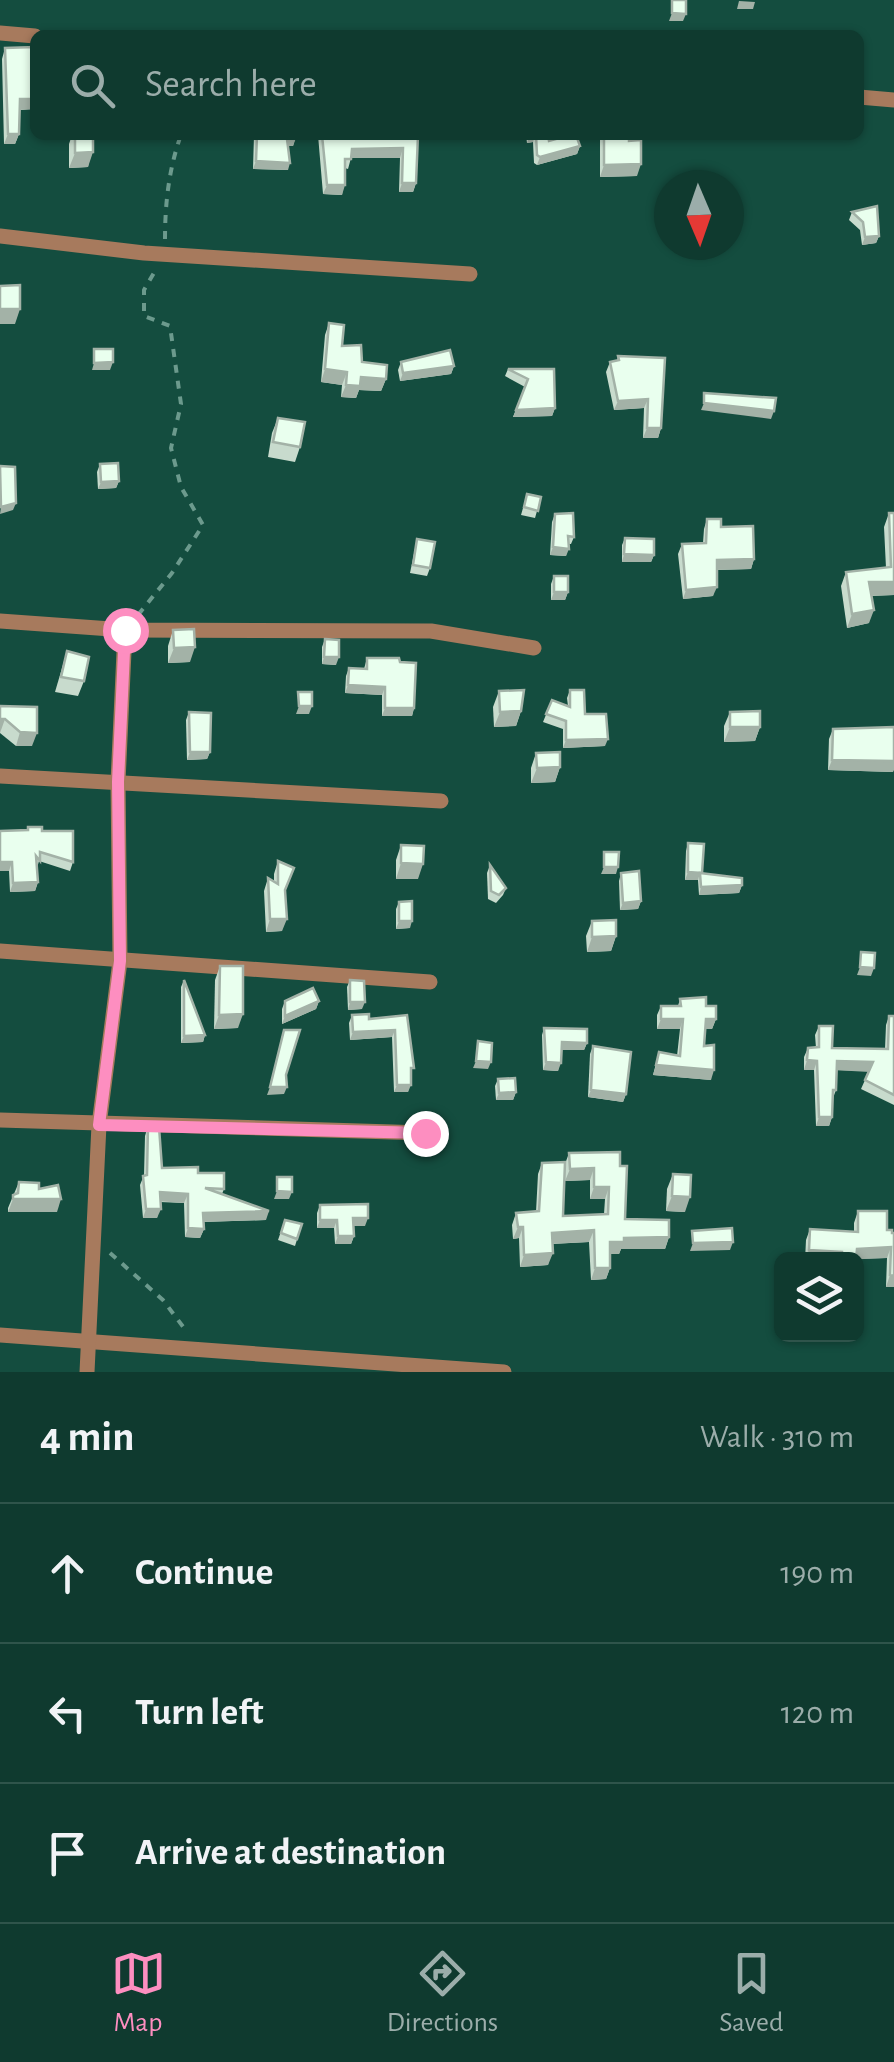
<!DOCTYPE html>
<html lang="en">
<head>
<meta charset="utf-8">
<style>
	body { margin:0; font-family:"Alegreya Sans",sans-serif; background:#1d453b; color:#f1f3f6 }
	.controls { position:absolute; right:30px; bottom:30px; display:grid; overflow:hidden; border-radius:15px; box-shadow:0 2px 8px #0004 }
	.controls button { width:90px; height:90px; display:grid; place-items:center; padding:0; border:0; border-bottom:2px solid #2f544b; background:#0f3a2f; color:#f1f3f6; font:50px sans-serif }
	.compass { position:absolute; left:654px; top:170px; width:90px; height:90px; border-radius:50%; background:#0f3a2f; box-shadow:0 2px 8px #0004; rotate:178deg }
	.stop { position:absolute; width:30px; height:30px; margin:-22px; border:8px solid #fd8ec0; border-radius:50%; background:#fff }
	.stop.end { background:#fd8ec0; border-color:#fff; box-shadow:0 2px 10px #0008 }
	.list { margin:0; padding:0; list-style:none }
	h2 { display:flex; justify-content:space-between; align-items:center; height:130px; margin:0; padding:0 40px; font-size:42px }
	h2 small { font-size:32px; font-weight:400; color:#9badaa }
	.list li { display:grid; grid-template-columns:65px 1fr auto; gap:30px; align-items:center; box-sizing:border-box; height:140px; padding:0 40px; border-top:2px solid #2f544b }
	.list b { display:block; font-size:38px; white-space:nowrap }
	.list em { font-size:32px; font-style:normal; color:#9badaa }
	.icon { flex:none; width:55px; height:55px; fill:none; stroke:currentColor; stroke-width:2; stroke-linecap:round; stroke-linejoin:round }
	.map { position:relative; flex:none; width:894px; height:1372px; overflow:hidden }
	.search { position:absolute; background:#0f3a2f; box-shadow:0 2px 8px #0004; left:30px; right:30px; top:30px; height:110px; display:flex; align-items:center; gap:25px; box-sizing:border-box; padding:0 35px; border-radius:15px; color:#9badaa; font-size:38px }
	.sheet { height:550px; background:#0f3a2f }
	nav { display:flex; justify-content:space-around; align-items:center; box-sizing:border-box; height:140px; border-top:2px solid #2f544b; background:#0f3a2f; font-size:28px; color:#9badaa }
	nav a { display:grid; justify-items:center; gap:5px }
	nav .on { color:#fd8ec0 }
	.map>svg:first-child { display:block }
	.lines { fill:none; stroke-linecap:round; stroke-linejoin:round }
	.path { stroke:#6c9a8d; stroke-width:4; stroke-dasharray:8 8; stroke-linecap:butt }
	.street { stroke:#a77a5d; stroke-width:15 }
	.wall { fill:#c8dbcd; fill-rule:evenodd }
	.shaded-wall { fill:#a3b2a7 }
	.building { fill:#e9ffee; stroke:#a3b2a7; stroke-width:2.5 }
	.route { stroke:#fd8ec0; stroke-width:12 }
</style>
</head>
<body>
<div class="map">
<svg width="894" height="1372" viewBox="0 0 894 1372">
	<rect width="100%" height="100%" fill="#144d3f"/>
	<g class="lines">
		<g class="path">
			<path d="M165 239C165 203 169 168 181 135"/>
			<polyline points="138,615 172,573 203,525 181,487 171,448 181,404 170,326 144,316 144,290 155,271"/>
			<polyline points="110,1253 163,1300 187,1332"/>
		</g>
		<g class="street">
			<polyline points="0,33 35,36"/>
			<polyline points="859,97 894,100"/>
			<polyline points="0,236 144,253 470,274"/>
			<polyline points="0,621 125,630 431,631 534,648"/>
			<polyline points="0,776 441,801"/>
			<polyline points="0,951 430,982"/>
			<polyline points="0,1120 425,1133"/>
			<polyline points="0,1335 504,1372"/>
			<polyline points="87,1372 99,1125 120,961 118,782 125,630"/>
		</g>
	</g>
	<g class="wall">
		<polygon points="35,47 35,109 20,110 19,134 15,144 4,144 2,59 5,48"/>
		<polygon points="72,135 93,135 88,167 69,168 69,144"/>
		<polygon points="254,135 296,135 293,146 288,146 288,170 253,169"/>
		<polygon points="318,135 418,135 416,183 413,192 399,192 400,158 351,158 348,169 345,168 342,195 323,194"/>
		<polygon points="526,135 548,135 549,141 580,146 577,154 537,165 534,163 533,142 527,143"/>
		<polygon points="600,135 629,135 637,176 600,177"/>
		<polygon points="852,212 879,236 876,243 862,245 860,230 849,220"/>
		<polygon points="329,323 342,346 362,362 386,379 381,391 359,390 356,398 341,397 342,385 321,382 325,335"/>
		<polygon points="618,356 665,358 661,428 658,438 643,438 644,408 614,410 606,372 610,362 617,361"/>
		<polygon points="401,362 454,366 451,374 400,381 398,370"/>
		<polygon points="508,369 554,369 555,408 552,416 513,417 525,387 505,376"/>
		<polygon points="278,418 300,447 295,462 268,457 272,433"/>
		<polygon points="100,464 119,481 116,488 98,489 97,472"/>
		<polygon points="527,494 541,497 535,518 521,515"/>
		<polygon points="889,513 894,595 871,596 869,623 847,628 841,586 846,572 886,568 884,527"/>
		<polygon points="555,514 574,537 571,544 568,544 566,556 550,555 552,522"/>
		<polygon points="707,519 721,527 754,559 751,569 717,570 713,596 683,599 678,554 682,544 703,543 704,529"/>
		<polygon points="625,538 654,555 651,562 622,562 622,545"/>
		<polygon points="417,539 430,568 427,576 410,573"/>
		<polygon points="554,576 568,592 565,600 551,600 551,584"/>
		<polygon points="173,630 190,662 168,663 168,646"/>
		<polygon points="325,639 336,665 322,664 322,647"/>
		<polygon points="67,651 84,681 78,696 55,692"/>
		<polygon points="367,658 400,662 414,708 412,716 382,716 382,695 345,693 346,676 349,668 364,669"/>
		<polygon points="570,690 605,746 563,748 563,729 543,722 552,700 568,706 567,698"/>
		<polygon points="499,691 521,711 516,726 494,727 493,707"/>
		<polygon points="0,706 32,746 16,746 0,733"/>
		<polygon points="189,712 210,752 207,759 187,760 186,720"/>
		<polygon points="730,712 760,727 755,741 724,742 724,726"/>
		<polygon points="833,729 893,772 828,770 829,739"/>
		<polygon points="536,753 560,767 555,782 531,783 531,768"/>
		<polygon points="28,827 42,831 73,862 70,871 39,861 37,868 38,882 35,891 10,892 9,871 0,871"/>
		<polygon points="688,843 702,873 742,885 739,893 699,895 698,880 685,880 686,851"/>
		<polygon points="401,845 418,879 396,879 396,860"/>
		<polygon points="278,861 285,892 282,931 266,932 264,891 268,878 274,881 274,874"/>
		<polygon points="490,865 506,888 503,895 496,903 488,899 487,873"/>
		<polygon points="621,873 641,901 638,909 620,910 619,881"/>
		<polygon points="399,902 410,928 396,929 396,909"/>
		<polygon points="592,921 616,936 611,951 587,952 586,936"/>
		<polygon points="220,966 238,1028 214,1029 215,980"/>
		<polygon points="184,980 205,1035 203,1042 181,1043 181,987"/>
		<polygon points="350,980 362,1009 348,1010 347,987"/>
		<polygon points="680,999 706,1006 716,1019 712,1029 705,1029 704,1046 711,1080 653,1075 659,1052 677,1056 680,1029 657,1029 657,1015 661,1006 678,1006"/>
		<polygon points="285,1001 319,1001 316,1009 282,1024 282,1009"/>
		<polygon points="352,1015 369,1019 407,1015 411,1076 408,1092 394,1092 392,1037 350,1040 349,1023"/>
		<polygon points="889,1016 894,1016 894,1105 861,1089 869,1071 836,1070 836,1090 833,1098 832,1117 829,1126 816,1126 814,1070 804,1070 804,1057 808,1048 816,1048 815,1035 819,1026 832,1048 885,1049 886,1025"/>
		<polygon points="544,1028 587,1043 584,1050 562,1050 558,1071 543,1070 542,1035"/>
		<polygon points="593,1046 626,1094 623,1102 588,1097 590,1054"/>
		<polygon points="498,1079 516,1092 513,1100 496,1100 495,1086"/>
		<polygon points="148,1126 162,1168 198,1173 224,1189 222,1194 266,1220 203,1222 204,1229 200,1238 185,1237 184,1203 160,1202 157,1218 143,1218 140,1185 144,1175 145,1136"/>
		<path d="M569 1153 620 1166 625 1219 669 1237 665 1249H621L619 1254H610V1268L606 1279 591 1280 589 1242 552 1244 548 1265 520 1267 519 1238 513 1239 512 1225 516 1213 536 1212 538 1174 542 1163 565 1164ZM565 1168V1181L590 1180V1199H605L604 1214 563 1216Z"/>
		<polygon points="673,1174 685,1212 666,1211 667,1189"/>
		<polygon points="19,1182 39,1189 57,1212 8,1212 8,1208"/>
		<polygon points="320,1205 365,1226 354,1226 354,1236 351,1244 335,1244 334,1228 317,1228 317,1213"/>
		<polygon points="858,1211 894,1233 894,1287 886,1287 887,1258 805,1260 806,1240 810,1229 854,1232 854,1223"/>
		<polygon points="285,1220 302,1224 295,1246 278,1240"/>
	</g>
	<g class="shaded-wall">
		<polygon points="739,1 755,2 753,9 737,9"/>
		<polygon points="672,13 686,14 683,21 669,21"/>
		<polygon points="20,99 35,99 35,109 16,110"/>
		<polygon points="8,134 19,134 15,144 4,144"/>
		<polygon points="530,135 535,135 533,142 527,143"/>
		<polygon points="296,138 293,146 284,146 287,139"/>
		<polygon points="580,146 577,154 537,165 540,157"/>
		<polygon points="403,148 400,158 348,158 352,149"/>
		<polygon points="93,152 88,167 69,168 75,153"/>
		<polygon points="256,161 290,163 288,170 253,169"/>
		<polygon points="641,164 637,176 600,177 604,165"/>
		<polygon points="402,183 416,183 413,192 399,192"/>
		<polygon points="327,185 345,185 342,195 323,194"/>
		<polygon points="879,236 876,243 862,245 865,237"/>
		<polygon points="0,309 20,309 15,324 0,324"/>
		<polygon points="113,362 110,370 92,370 94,363"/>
		<polygon points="454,366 451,374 400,381 403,373"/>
		<polygon points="325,369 347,372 342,385 321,382"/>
		<polygon points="361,377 386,379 381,391 359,390 356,398 341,397 346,385"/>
		<polygon points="648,399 644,408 614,410 618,401"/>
		<polygon points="704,403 774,411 771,419 701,410"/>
		<polygon points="555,408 552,416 513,417 516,410"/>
		<polygon points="647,428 661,428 658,438 643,438"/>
		<polygon points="119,481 116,488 98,489 101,482"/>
		<polygon points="16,503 13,510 0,514 1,507"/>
		<polygon points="553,547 569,549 566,556 550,555"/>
		<polygon points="624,554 654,555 651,562 622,562"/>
		<polygon points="754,559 751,569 713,570 717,560"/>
		<polygon points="869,582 894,582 894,595 864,596"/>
		<polygon points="717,587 713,596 683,599 686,590"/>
		<polygon points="554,592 568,592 565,600 551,600"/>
		<polygon points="874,610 869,623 847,628 852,614"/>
		<polygon points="195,647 190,662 168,663 174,648"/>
		<polygon points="324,657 339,657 336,665 322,664"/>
		<polygon points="348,685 385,687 382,695 345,693"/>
		<polygon points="299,706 312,706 309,714 296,714"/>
		<polygon points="385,708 414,708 412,716 382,716"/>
		<polygon points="521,711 516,726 494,727 500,712"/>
		<polygon points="0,719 5,719 0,733"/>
		<polygon points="730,727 760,727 755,741 724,742"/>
		<polygon points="20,732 37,733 32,746 16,746"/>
		<polygon points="608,739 605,746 563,748 566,740"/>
		<polygon points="190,752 210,752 207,759 187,760"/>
		<polygon points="832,760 894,761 894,770 893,772 828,770"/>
		<polygon points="560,767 555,782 531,783 537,768"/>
		<polygon points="0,862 12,862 9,871 0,871"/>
		<polygon points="401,863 423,864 418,879 396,879"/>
		<polygon points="604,867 618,867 616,874 601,874"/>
		<polygon points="688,872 700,873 698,880 685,880"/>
		<polygon points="38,882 35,891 10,892 13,883"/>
		<polygon points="742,885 739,893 699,895 701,887"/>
		<polygon points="641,901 638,909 620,910 623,903"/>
		<polygon points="270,919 287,919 282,931 266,932"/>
		<polygon points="399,921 412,921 410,928 396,929"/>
		<polygon points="616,936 611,951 587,952 592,937"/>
		<polygon points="860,967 874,968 871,976 857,975"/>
		<polygon points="319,1001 316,1009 282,1024 285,1016"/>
		<polygon points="350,1002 365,1002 362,1009 348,1010"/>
		<polygon points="243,1014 238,1028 214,1029 219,1015"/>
		<polygon points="661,1019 683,1019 680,1029 657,1029"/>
		<polygon points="706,1019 716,1019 712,1029 703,1029"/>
		<polygon points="395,1030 392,1037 350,1040 353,1032"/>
		<polygon points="205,1035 203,1042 181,1043 184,1036"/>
		<polygon points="562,1042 587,1043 584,1050 559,1050"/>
		<polygon points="807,1060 817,1061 814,1070 804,1070"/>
		<polygon points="476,1061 491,1062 488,1069 473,1068"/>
		<polygon points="837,1061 873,1062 870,1072 833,1070"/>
		<polygon points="546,1062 561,1063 558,1071 543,1070"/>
		<polygon points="656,1065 714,1070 711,1080 653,1075"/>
		<polygon points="397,1085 411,1085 408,1092 394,1092"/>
		<polygon points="270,1087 287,1087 284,1094 267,1095"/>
		<polygon points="591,1090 626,1094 623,1102 588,1097"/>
		<polygon points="516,1092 513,1100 496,1100 499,1093"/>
		<polygon points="819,1117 832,1117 829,1126 816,1126"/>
		<polygon points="594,1168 590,1180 565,1181 570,1169"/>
		<polygon points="594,1187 609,1187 605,1199 590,1199"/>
		<polygon points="277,1191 292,1192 289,1199 274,1199"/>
		<polygon points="160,1192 188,1194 184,1203 157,1201"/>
		<polygon points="672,1196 690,1197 685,1212 666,1211"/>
		<polygon points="13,1199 61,1199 57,1212 8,1212"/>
		<polygon points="146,1209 161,1209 157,1218 143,1218"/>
		<polygon points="269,1211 266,1220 199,1222 203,1213"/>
		<polygon points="353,1218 368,1218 365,1226 351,1226"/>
		<polygon points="320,1220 337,1220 334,1228 317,1228"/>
		<polygon points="518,1227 523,1227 519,1238 513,1239"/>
		<polygon points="188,1228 204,1229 200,1238 185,1237"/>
		<polygon points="594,1230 589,1242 548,1244 552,1233"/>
		<polygon points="338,1236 354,1236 351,1244 335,1244"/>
		<polygon points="669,1237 665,1249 621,1249 619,1254 606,1254 610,1242 624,1238"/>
		<polygon points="733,1242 730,1250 690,1251 693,1243"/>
		<polygon points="891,1247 887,1258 841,1260 857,1249"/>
		<polygon points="809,1250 842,1252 839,1260 805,1260"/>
		<polygon points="553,1253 548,1265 520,1267 524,1255"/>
		<polygon points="595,1268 610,1268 606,1279 591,1280"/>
		<polygon points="890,1275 894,1276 894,1287 886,1287"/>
	</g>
	<g class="building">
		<polygon points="672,0 686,0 686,14 672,13"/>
		<polygon points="35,47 35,99 20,99 19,134 8,134 5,48"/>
		<polygon points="75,135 93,135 93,152 75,153"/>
		<polygon points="257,135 296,135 296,138 287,139 290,163 256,161"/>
		<polygon points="322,135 418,135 416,183 402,183 403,148 352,149 351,159 345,159 345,185 327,185"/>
		<polygon points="536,135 548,135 549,141 570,135 576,135 580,146 540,157 537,155"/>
		<polygon points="604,135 629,135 629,141 641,140 641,164 604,165"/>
		<polygon points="877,206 879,236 865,237 863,222 852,212"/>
		<polygon points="20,285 20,309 0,309 0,286"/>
		<polygon points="329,323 344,325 342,346 361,345 362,362 387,365 386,379 361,377 360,386 346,385 347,372 325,369"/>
		<polygon points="94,349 113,349 113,362 94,363"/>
		<polygon points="450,350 454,366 403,373 401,362"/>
		<polygon points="618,356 665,358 661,428 647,428 648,399 618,401 610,362 619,360"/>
		<polygon points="508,369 554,369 555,408 516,410 528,379"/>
		<polygon points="704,393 776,398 774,411 704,403"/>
		<polygon points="278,418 305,422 300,447 273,442"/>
		<polygon points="118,463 119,481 101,482 100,464"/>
		<polygon points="0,466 15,467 16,503 1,507"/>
		<polygon points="527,494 541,497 538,511 524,507"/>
		<polygon points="573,513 574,537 568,536 569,549 553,547 555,514"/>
		<polygon points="889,513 894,513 894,582 869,582 874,610 852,614 846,572 891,567"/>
		<polygon points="707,519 721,519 721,527 753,526 754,559 717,560 717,587 686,590 682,544 706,543"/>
		<polygon points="625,538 654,539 654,555 624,554"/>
		<polygon points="417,539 435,542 430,568 413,565"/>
		<rect x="554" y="576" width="14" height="16"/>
		<polygon points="194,629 195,647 174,648 173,630"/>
		<polygon points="325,639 339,640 339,657 324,657"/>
		<polygon points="67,651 89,657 84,681 61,677"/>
		<polygon points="367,658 399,658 400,662 416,663 414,708 385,708 385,687 348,685 349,668 367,669"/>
		<polygon points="524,690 521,711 500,712 499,691"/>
		<polygon points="570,690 584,690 585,714 606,714 608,739 566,740 566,721 546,714 552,700 570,707"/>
		<polygon points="298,692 312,692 312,706 299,706"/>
		<polygon points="0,706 37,707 37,733 20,732 5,719 0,719"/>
		<polygon points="760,711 760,727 730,727 730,712"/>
		<polygon points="189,712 211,713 210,752 190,752"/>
		<polygon points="894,727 894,761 832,760 833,729"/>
		<polygon points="560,752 560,767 537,768 536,753"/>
		<polygon points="28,827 42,827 42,831 73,831 73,862 40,852 40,861 36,856 38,882 13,883 12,862 0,862 0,831 28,830"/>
		<polygon points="688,843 704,844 702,873 688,872"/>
		<polygon points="401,845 424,846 423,864 401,863"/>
		<polygon points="604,852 619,852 618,867 604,867"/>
		<polygon points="278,861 294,868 285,890 287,919 270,919 268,878 278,884"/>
		<polygon points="490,865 506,888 499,895 491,891"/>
		<polygon points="639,871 641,901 623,903 621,873"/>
		<polygon points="700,873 742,878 742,885 701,887"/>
		<polygon points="412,901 412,921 399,921 399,902"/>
		<polygon points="616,920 616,936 592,937 592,921"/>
		<polygon points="861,952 875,953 874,968 860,967"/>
		<polygon points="220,966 243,966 243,1014 219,1015"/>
		<polygon points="184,980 205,1035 184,1036"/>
		<polygon points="350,980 364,981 365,1002 350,1002"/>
		<polygon points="313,988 319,1001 285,1016 285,1001"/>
		<polygon points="706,997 706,1006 716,1006 716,1019 706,1019 704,1046 714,1045 714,1070 656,1065 659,1052 680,1056 683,1019 661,1019 661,1006 681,1006 680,999"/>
		<polygon points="369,1014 369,1019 407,1015 414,1068 411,1068 411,1085 397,1085 395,1030 353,1032 352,1015"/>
		<polygon points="889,1016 894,1016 894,1095 865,1080 873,1062 837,1061 836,1090 833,1090 832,1117 819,1117 817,1061 807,1060 808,1048 819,1047 819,1026 833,1026 832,1048 888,1049"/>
		<polygon points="544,1028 587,1029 587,1043 562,1042 561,1063 546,1062"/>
		<polygon points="284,1030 300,1030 286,1075 287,1087 270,1087"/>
		<polygon points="478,1041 492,1043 491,1062 476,1061"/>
		<polygon points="593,1046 631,1052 626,1094 591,1090"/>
		<polygon points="515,1078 516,1092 499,1093 498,1079"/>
		<polygon points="148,1126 159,1127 162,1168 198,1167 198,1173 224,1173 224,1189 205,1188 269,1211 203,1213 204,1229 188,1228 188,1194 160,1192 161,1209 146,1209 143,1176 147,1175"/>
		<polygon points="620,1152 620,1166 627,1166 625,1219 669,1220 669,1237 624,1238 624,1242 610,1242 610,1268 595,1268 594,1230 552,1233 553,1253 524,1255 523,1227 518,1227 516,1213 539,1211 542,1163 565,1162 563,1216 608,1214 609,1187 594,1187 594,1168 570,1169 569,1153"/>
		<polygon points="673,1174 691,1175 690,1197 672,1196"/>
		<polygon points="277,1177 292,1177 292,1192 277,1191"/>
		<polygon points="19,1182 39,1183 39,1189 58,1185 61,1199 13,1199 13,1195 18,1193"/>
		<polygon points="368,1204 368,1218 353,1218 354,1236 338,1236 337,1220 320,1220 320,1205"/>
		<polygon points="858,1211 887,1211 887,1230 892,1230 892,1233 894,1233 894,1276 890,1275 891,1247 857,1249 856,1259 842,1259 842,1252 809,1250 810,1229 858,1232"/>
		<polygon points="285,1220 302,1224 297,1239 281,1233"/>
		<polygon points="732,1228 733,1242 693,1243 692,1231"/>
	</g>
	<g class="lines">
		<polyline class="route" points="125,630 118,782 120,961 99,1125 425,1133"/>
	</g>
</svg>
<div class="controls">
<button><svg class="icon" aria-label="layers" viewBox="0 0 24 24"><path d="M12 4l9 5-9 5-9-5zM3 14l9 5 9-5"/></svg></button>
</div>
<svg class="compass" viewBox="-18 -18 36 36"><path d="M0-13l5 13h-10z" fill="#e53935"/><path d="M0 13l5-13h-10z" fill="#9badaa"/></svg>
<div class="stop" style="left:125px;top:630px"></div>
<div class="stop end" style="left:425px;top:1133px"></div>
<div class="search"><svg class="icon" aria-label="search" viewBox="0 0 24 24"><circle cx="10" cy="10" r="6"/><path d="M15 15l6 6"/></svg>Search here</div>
</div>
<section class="sheet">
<h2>4 min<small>Walk · 310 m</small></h2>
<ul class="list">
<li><svg class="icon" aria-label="ahead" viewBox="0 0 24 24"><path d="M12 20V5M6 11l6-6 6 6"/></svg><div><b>Continue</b></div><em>190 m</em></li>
<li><svg class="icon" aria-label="left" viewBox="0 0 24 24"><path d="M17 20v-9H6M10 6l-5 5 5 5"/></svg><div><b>Turn left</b></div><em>120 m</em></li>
<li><svg class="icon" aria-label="arrive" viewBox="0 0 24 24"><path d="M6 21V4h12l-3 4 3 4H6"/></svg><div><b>Arrive at destination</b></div></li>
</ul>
</section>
<nav>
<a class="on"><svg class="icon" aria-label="map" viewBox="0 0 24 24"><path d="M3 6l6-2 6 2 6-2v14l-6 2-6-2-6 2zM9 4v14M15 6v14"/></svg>Map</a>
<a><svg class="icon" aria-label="directions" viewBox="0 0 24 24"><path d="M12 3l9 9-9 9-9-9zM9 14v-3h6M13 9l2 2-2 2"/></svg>Directions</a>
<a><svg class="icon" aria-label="saved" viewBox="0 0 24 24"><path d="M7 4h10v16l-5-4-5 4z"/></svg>Saved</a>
</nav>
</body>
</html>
